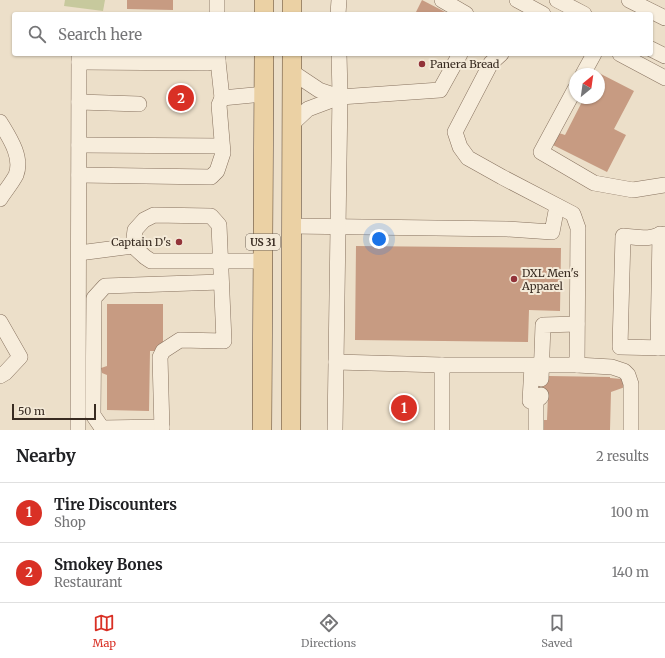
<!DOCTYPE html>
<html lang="en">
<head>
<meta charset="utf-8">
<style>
	body { margin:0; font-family:Merriweather,serif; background:#f2f2f2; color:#202124 }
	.compass { position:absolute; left:569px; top:68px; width:36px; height:36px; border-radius:50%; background:#fff; box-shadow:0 1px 3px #0004; rotate:29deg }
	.scale { position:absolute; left:12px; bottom:10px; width:84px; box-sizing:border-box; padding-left:4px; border:2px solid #382b21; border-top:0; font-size:11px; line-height:14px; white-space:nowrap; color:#382b21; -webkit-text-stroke:3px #f4ead8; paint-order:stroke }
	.you { position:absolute; left:379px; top:239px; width:14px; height:14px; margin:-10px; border:3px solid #fff; border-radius:50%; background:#1a73e8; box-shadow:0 0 0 6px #1a73e833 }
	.badge { display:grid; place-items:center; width:26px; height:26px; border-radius:50%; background:#d93025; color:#fff; font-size:13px; font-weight:700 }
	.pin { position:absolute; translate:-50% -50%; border:2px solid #fff; box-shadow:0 1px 4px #0006 }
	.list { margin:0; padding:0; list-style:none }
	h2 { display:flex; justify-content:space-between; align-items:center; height:52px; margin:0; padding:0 16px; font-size:17px }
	h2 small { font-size:13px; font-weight:400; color:#757577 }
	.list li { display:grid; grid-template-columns:26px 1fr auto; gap:12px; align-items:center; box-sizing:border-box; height:60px; padding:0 16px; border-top:1px solid #e0e0e0 }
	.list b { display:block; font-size:15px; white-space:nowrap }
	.list p { margin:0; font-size:13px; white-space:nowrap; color:#757577 }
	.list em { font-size:13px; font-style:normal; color:#757577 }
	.icon { flex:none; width:22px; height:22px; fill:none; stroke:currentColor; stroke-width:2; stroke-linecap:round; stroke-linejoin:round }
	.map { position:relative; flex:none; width:665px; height:430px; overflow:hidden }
	.search { position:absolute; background:#fff; box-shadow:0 1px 3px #0004; left:12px; right:12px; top:12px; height:44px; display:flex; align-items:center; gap:10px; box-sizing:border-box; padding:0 14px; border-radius:4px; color:#757577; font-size:15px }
	.sheet { height:172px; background:#fff }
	nav { display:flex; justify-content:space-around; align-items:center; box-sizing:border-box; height:56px; border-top:1px solid #e0e0e0; background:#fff; font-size:11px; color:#757577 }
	nav a { display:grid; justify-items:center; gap:2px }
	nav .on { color:#d93025 }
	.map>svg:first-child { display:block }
	.green { fill:#c7c99d }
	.building { fill:#c79b82 }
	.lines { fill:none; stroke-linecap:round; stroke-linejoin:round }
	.minor-casing { stroke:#87725f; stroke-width:16 }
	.major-casing { stroke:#554132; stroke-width:20 }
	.minor { stroke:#f7eddc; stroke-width:15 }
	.major { stroke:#ebd1a4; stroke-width:19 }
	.poi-dot { fill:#923339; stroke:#f4ead8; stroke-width:1.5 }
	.labels { text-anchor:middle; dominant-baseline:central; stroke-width:4; stroke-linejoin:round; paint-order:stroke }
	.shield { fill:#f4ead8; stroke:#706458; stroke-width:1 }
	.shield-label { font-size:10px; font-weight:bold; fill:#382b21 }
	.poi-label { font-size:11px; fill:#382b21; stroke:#f4ead8; text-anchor:start }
</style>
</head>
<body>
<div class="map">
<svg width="665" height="430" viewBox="0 0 665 430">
	<rect width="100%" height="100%" fill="#ecdfc9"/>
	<polygon class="green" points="65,0 105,0 103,11 64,6"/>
	<g class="building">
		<polygon points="127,0 173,0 173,10 127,9"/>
		<polygon points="422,0 449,14 415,14"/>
		<polygon points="597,72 634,91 614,129 626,135 607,172 553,145 559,133 565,135 584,98 599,98 599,74 596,74"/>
		<polygon points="356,246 561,248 560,311 529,310 528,342 355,340"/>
		<polygon points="107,304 163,304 163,351 150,351 149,411 107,410 107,375 102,373 101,368 107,366"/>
		<polygon points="549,376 610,377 610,378 622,379 625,387 611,392 610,430 543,430 543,420 547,420 548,395 535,394 535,379 549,379"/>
	</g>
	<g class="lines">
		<defs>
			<g id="minor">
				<polyline points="217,0 217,14"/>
				<polyline points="442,0 466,14"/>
				<polyline points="517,0 543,14"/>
				<polyline points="557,0 584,14"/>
				<polyline points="629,0 665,18"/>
				<polyline points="338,14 339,0"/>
				<polyline points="651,49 665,56"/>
				<polyline points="620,54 665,78"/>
				<polyline points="218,61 222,98"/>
				<polyline points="79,62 208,63 218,61 218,54"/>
				<polyline points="292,72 319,90 340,97"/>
				<polyline points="583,74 594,54"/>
				<polyline points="575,89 541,152 594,183 633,190 665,185"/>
				<polyline points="79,102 139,104"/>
				<path d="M0 122C9 137 23 157 16 175 12 183 5 191 0 199"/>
				<polyline points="292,124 308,109 340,97 440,90 460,54"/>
				<polyline points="79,145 222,146"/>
				<polyline points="79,175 211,177 217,171 223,153 219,105 222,98 264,94"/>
				<polyline points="291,226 507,229 552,232 557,206"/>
				<path d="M665 234C660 234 657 236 652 237 643 239 632 237 623 236L620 347 665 348"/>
				<polyline points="79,253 133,246"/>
				<polyline points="0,322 20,357 5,373 0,376"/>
				<polyline points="658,348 660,234"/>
				<polyline points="336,362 442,365 577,365 578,228 573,214 502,177 468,158 460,147 455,132 491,63 501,54"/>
				<polyline points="442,365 442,430"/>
				<polyline points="577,365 612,367 624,371 628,375 631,384 631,430"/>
				<polyline points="541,379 543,325 577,324"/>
				<polyline points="530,401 532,366"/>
				<polyline points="162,427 102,428 93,415 94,298 105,286 221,282"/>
				<polyline points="78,430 79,54"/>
				<path d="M162 430 160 357 163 351 180 340 224 341C222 302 221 264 219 225L211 216 154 215 144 220 135 230 133 246 145 257 151 261H263"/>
				<polyline points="335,430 340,94 339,54"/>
				<polyline points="536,430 536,401 541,397 541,395"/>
			</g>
			<g id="major">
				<polyline points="264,14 264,0"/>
				<polyline points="292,14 292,0"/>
				<polyline points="262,430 264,54"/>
				<polyline points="291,430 292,54"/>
			</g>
		</defs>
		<use href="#minor" class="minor-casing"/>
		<use href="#major" class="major-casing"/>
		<use href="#minor" class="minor"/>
		<use href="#major" class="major"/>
	</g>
	<g class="poi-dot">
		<circle cx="422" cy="64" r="4"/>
		<circle cx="179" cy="242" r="4"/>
		<circle cx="514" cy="279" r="4"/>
	</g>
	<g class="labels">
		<rect class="shield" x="246" y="234" width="34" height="16" rx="3"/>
		<g class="shield-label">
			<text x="263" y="242">US 31</text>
		</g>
		<g class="poi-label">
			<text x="430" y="64">Panera Bread</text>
			<text x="171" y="242" text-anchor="end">Captain D's</text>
			<text x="522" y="273">DXL Men's<tspan x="522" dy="13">Apparel</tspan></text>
		</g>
	</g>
</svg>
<svg class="compass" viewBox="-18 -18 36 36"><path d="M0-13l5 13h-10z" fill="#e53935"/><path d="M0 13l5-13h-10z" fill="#757577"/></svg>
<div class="scale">50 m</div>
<div class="you"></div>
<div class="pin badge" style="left:404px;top:408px">1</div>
<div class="pin badge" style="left:181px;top:98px">2</div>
<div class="search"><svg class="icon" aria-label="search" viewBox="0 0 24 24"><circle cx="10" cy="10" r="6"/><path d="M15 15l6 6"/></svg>Search here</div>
</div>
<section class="sheet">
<h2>Nearby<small>2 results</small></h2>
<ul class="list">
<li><span class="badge">1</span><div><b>Tire Discounters</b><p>Shop</p></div><em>100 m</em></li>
<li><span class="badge">2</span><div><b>Smokey Bones</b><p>Restaurant</p></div><em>140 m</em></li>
</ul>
</section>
<nav>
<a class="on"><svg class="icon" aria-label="map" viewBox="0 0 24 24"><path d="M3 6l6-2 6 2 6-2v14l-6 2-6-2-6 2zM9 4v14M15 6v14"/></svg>Map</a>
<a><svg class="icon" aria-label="directions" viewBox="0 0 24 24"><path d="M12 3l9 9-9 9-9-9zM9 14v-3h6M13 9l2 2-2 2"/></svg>Directions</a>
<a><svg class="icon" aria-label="saved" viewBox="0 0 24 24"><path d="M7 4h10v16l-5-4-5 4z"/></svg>Saved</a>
</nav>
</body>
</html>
